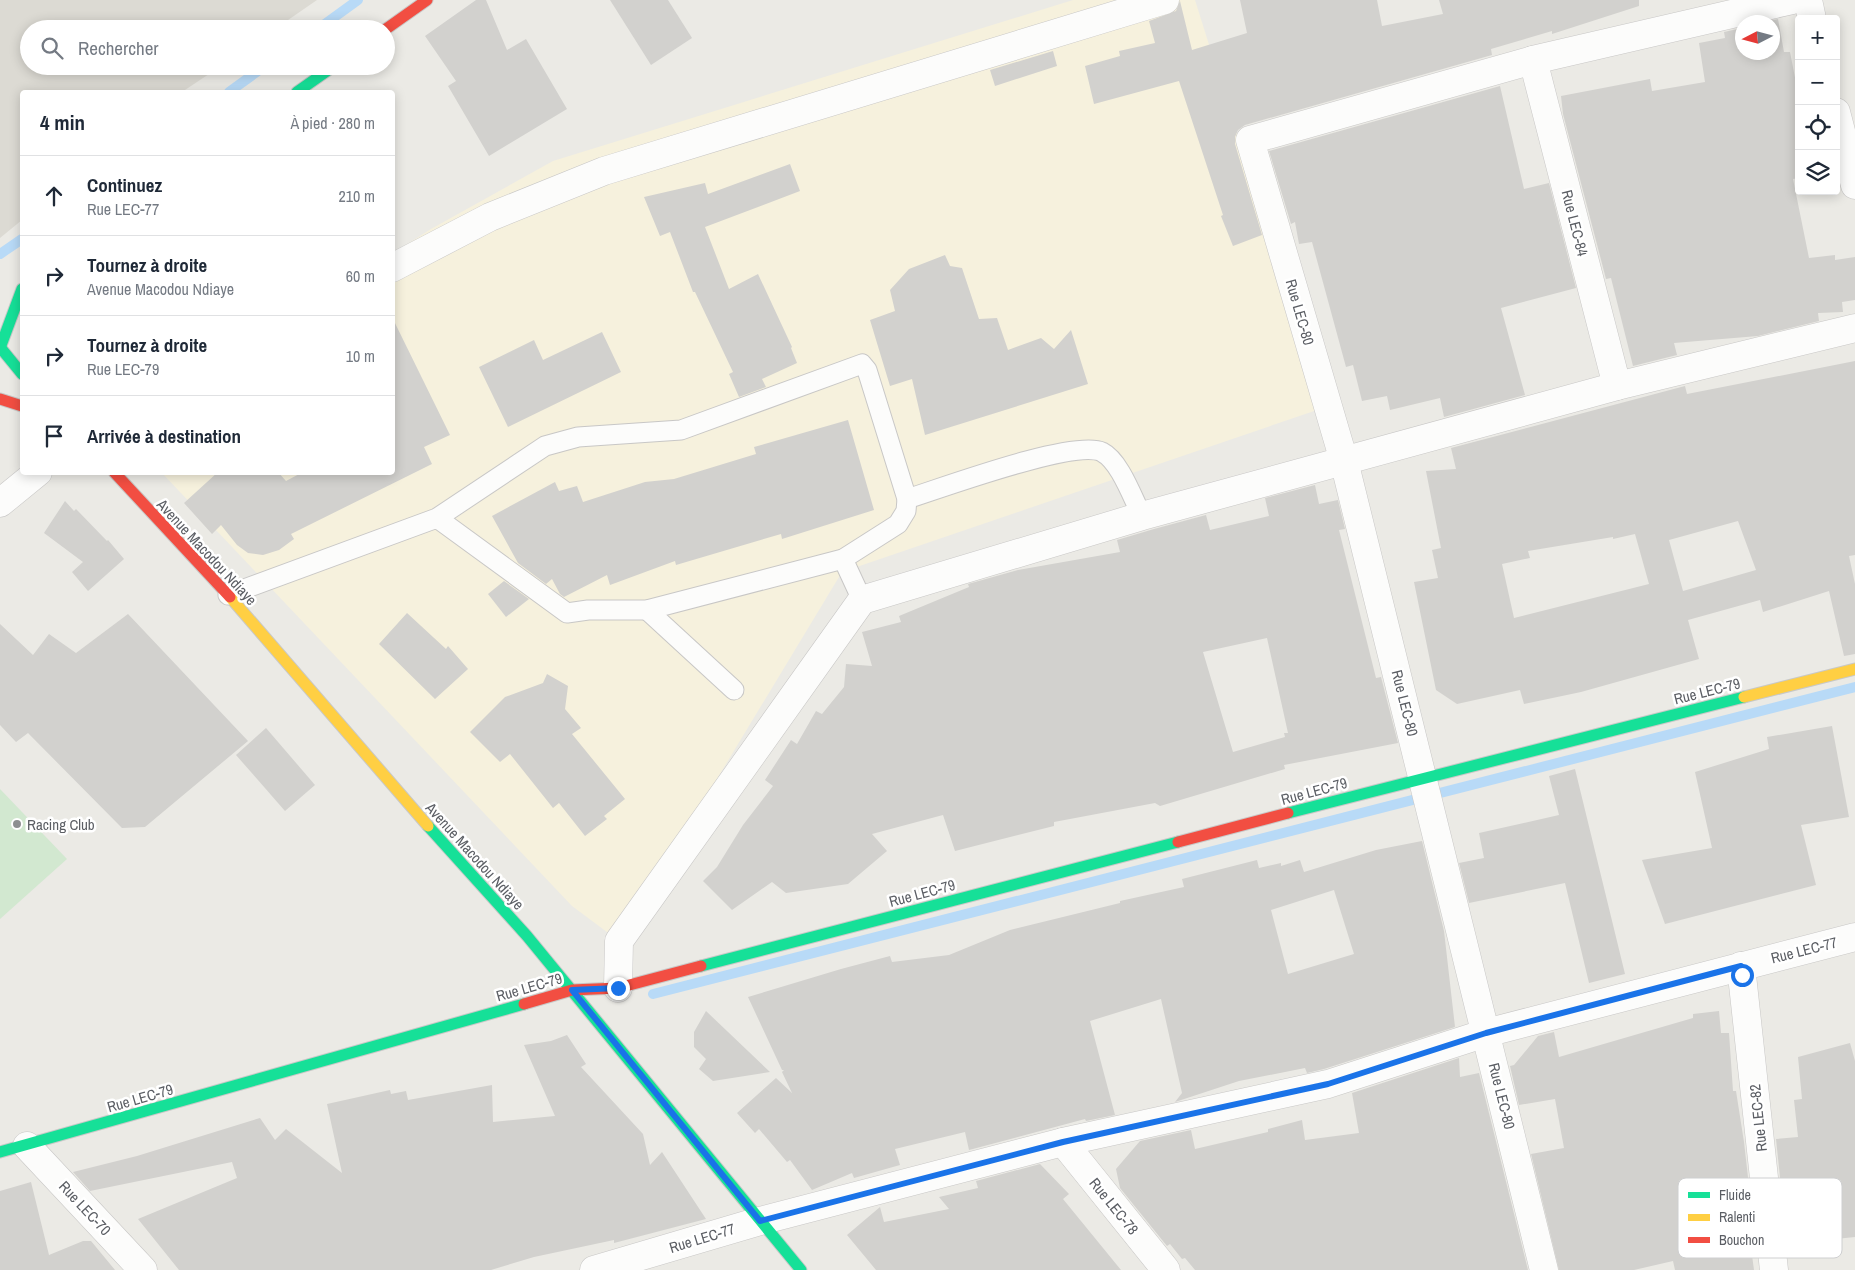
<!DOCTYPE html>
<html lang="fr">
<head>
<meta charset="utf-8">
<style>
	body { margin:0; font-family:"Archivo Narrow",sans-serif; background:#f2f2f3; color:#1f2937 }
	.controls { position:absolute; right:15px; top:15px; display:grid; overflow:hidden; border-radius:5px; box-shadow:0 2px 12px #0003 }
	.controls button { width:45px; height:45px; display:grid; place-items:center; padding:0; border:0; border-bottom:1px solid #e0e1e3; background:#fff; color:#1f2937; font:25px sans-serif }
	.compass { position:absolute; left:1735px; top:15px; width:45px; height:45px; border-radius:50%; background:#fff; box-shadow:0 2px 12px #0003; rotate:264deg }
	.stop { position:absolute; width:15px; height:15px; margin:-11px; border:4px solid #1a73e8; border-radius:50%; background:#fff }
	.stop.end { background:#1a73e8; border-color:#fff; box-shadow:0 1px 5px #0008 }
	.list { margin:0; padding:0; list-style:none }
	h2 { display:flex; justify-content:space-between; align-items:center; height:65px; margin:0; padding:0 20px; font-size:21px }
	h2 small { font-size:16px; font-weight:400; color:#747a83 }
	.list li { display:grid; grid-template-columns:32px 1fr auto; gap:15px; align-items:center; box-sizing:border-box; height:80px; padding:0 20px; border-top:1px solid #e0e1e3 }
	.list b { display:block; font-size:19px; white-space:nowrap }
	.list p { margin:0; font-size:16px; white-space:nowrap; color:#747a83 }
	.list em { font-size:16px; font-style:normal; color:#747a83 }
	.icon { flex:none; width:28px; height:28px; fill:none; stroke:currentColor; stroke-width:2; stroke-linecap:round; stroke-linejoin:round }
	.map { position:relative; flex:none; width:1855px; height:1270px; overflow:hidden }
	.search { position:absolute; background:#fff; box-shadow:0 2px 12px #0003; left:20px; top:20px; width:375px; height:55px; display:flex; align-items:center; gap:12px; box-sizing:border-box; padding:0 18px; border-radius:28px; color:#747a83; font-size:19px }
	.panel { position:absolute; background:#fff; box-shadow:0 2px 12px #0003; left:20px; top:90px; width:375px; height:385px; border-radius:5px }
	.map>svg:first-child { display:block }
	.commercial { fill:#f6f1dd }
	.education { fill:#dcdad3 }
	.green { fill:#d2e8d0 }
	.lines { fill:none; stroke-linecap:round; stroke-linejoin:round }
	.stream { stroke:#b8daf7; stroke-width:10 }
	.building { fill:#d2d1ce; fill-rule:evenodd }
	.lane-casing { stroke:#c8c7c6; stroke-width:21 }
	.street-casing { stroke:#c8c7c6; stroke-width:29 }
	.fast-casing { stroke:#c8c8c7; stroke-width:13 }
	.slow-casing { stroke:#c8c8c7; stroke-width:13 }
	.jam-casing { stroke:#c8c8c7; stroke-width:13 }
	.lane { stroke:#fcfcfb; stroke-width:19 }
	.street { stroke:#fcfcfb; stroke-width:28 }
	.fast { stroke:#16e098; stroke-width:11 }
	.slow { stroke:#ffcf43; stroke-width:11 }
	.jam { stroke:#f24e42; stroke-width:11 }
	.route { stroke:#1a73e8; stroke-width:6 }
	.poi-dot { fill:#8d8f91; stroke:#fff; stroke-width:2 }
	.labels { text-anchor:middle; dominant-baseline:central; stroke-width:5; stroke-linejoin:round; paint-order:stroke }
	.street-label { font-size:15px; fill:#5b5e64; stroke:#fff }
	.poi-label { font-size:15px; fill:#5b5e64; stroke:#fff; text-anchor:start }
	.key { fill:#fff; stroke:#cecfd0; stroke-width:1 }
	.key-label { font-size:14px; fill:#5b5e64 }
</style>
</head>
<body>
<div class="map">
<svg width="1855" height="1270" viewBox="0 0 1855 1270">
	<rect width="100%" height="100%" fill="#ebeae5"/>
	<polygon class="commercial" points="1073,0 1195,0 1323,408 842,572 619,941 572,906 162,473 392,472 393,253 431,229 553,161"/>
	<polygon class="education" points="0,0 317,0 275,29 29,29 29,66 221,66 182,92 22,92 22,220 0,238"/>
	<polygon class="green" points="0,789 67,859 0,919"/>
	<g class="lines">
		<g class="stream">
			<polyline points="318,29 358,0"/>
			<polyline points="229,92 265,66"/>
			<polyline points="0,254 22,239"/>
			<polyline points="653,994 1855,687"/>
		</g>
	</g>
	<g class="building">
		<polygon points="476,0 486,0 507,50 526,39 567,109 489,156 448,86 456,81 425,36"/>
		<polygon points="610,0 668,0 692,38 651,65"/>
		<polygon points="1240,0 1377,0 1382,26 1443,14 1439,0 1639,0 1639,6 1552,34 1552,31 1491,49 1492,55 1245,125 1238,130 1235,137 1235,144 1262,235 1233,246 1221,216 1223,215 1179,81 1094,104 1085,66 1120,56 1119,51 1155,43 1149,21 1176,11 1180,1 1192,50 1247,33"/>
		<polygon points="1778,19 1784,52 1790,52 1799,98 1799,178 1793,179 1809,258 1835,255 1835,260 1855,257 1855,300 1842,302 1843,312 1818,313 1819,321 1758,336 1674,343 1677,355 1633,366 1611,278 1606,279 1563,114 1561,96 1650,79 1652,91 1705,82 1699,43 1725,38 1724,32 1742,28 1742,52 1772,52 1772,22 1764,22"/>
		<polygon points="1053,51 1057,66 995,86 990,70"/>
		<polygon points="1500,86 1524,189 1549,183 1576,288 1501,308 1525,395 1444,417 1440,398 1390,410 1387,396 1362,401 1353,365 1346,367 1312,242 1299,244 1295,222 1291,224 1269,151"/>
		<polygon points="790,164 800,191 705,227 729,289 758,274 792,347 791,348 797,363 762,379 766,387 739,397 729,374 733,372 695,292 693,292 670,232 660,236 644,197 705,183 708,194"/>
		<polygon points="945,255 950,266 962,268 979,319 997,318 1008,350 1041,338 1054,349 1071,330 1088,384 925,435 912,379 890,386 870,320 895,311 890,290 909,269"/>
		<polygon points="392,317 450,435 424,447 432,464 291,534 294,539 279,550 263,555 248,553 237,545 221,525 212,534 184,503 218,472 278,472 286,481 303,472 392,472"/>
		<polygon points="602,332 621,372 508,427 479,367 534,340 543,360"/>
		<path d="M1855 361V555L1849 556 1855 584V654L1844 656 1829 591 1763 612 1760 600 1688 620 1699 659 1581 692 1524 704 1520 690 1457 704 1436 690 1414 582 1438 578 1432 550 1441 548 1426 471 1456 469 1451 448 1685 386 1687 394ZM1738 521 1756 570 1683 591 1669 540ZM1635 534 1649 584 1514 618 1502 564 1530 558 1528 551 1613 537V539Z"/>
		<polygon points="848,420 874,510 782,539 781,534 676,565 675,561 610,585 607,575 564,597 560,594 552,579 546,584 518,563 492,516 555,482 559,491 577,486 583,502 645,482 674,479 756,454 754,447"/>
		<path d="M1315 485 1319 504 1338 500 1345 529 1339 530 1376 678 1381 677 1398 743 1284 765 1285 769 1160 806 1155 803 1054 822V826L955 851 943 815 872 834 887 851 848 884 786 893 772 882 732 910 703 881 717 867 743 825 773 786 765 780 791 740 797 744 816 711 822 714 844 687 846 664 872 666 862 632 901 622 899 616 969 587 968 584 1018 570 1120 552 1117 540 1154 529 1206 515 1210 530 1269 516 1265 498ZM1267 638 1288 733H1284L1285 737 1233 752 1203 652Z"/>
		<polygon points="65,501 74,511 76,509 107,541 108,540 124,559 88,591 72,572 83,562 44,533"/>
		<polygon points="504,581 529,599 506,617 488,594"/>
		<polygon points="407,613 446,649 448,646 468,669 435,699 379,644"/>
		<polygon points="128,614 248,741 145,827 122,828 28,733 16,742 0,725 0,624 33,655 49,634 76,653"/>
		<polygon points="547,674 568,686 565,709 581,728 572,734 625,799 604,816 607,819 585,836 559,803 553,808 510,754 500,762 470,732 505,697 543,683"/>
		<polygon points="1832,726 1849,817 1801,825 1816,885 1665,924 1642,860 1712,848 1695,772 1769,749 1767,737"/>
		<polygon points="266,728 315,785 285,811 236,755"/>
		<polygon points="1575,769 1625,974 1589,983 1565,883 1469,903 1459,863 1484,858 1479,833 1559,815 1549,776"/>
		<path d="M1422 841 1444 931 1455 1027 1324 1069 1307 1073 1305 1068 1239 1081 1175 1102 1182 1093 1161 999 1090 1021 1115 1115 1086 1121 1085 1119 969 1150 965 1132 895 1149 900 1165 854 1178 852 1173 812 1190 790 1160 787 1162 759 1129 755 1133 737 1113 776 1078 792 1093 782 1072 784 1070H782L748 997 841 969 890 956 892 962 949 955 1010 930 1120 903V901L1184 887 1182 879 1257 860 1259 868 1281 863V866L1300 860 1304 872 1376 850ZM1334 890 1354 954 1288 974 1271 910Z"/>
		<polygon points="706,1011 770,1072 713,1081 699,1069 706,1059 694,1047 694,1032"/>
		<polygon points="1719,1011 1721,1033 1729,1033 1733,1091 1736,1091 1744,1142 1756,1248 1751,1248 1754,1270 1675,1270 1673,1261 1634,1270 1559,1270 1531,1154 1564,1148 1555,1099 1519,1105 1510,1066 1514,1065 1538,1036 1554,1032 1559,1057 1693,1018 1693,1014"/>
		<polygon points="567,1035 586,1064 581,1067 643,1134 650,1165 662,1152 706,1219 614,1243 614,1240 534,1257 491,1270 179,1270 138,1219 237,1178 232,1162 90,1191 73,1172 137,1156 260,1118 275,1140 286,1129 342,1173 327,1104 390,1090 391,1094 406,1091 408,1100 492,1085 493,1122 555,1116 524,1045 551,1041"/>
		<polygon points="1850,1043 1855,1061 1855,1237 1787,1244 1776,1139 1798,1137 1794,1100 1802,1099 1798,1057"/>
		<polygon points="1459,1058 1460,1077 1479,1073 1528,1270 1195,1270 1185,1258 1182,1259 1170,1244 1167,1246 1120,1188 1116,1169 1140,1141 1191,1130 1195,1149 1268,1132 1268,1129 1302,1120 1305,1140 1359,1133 1352,1093"/>
		<polygon points="1040,1164 1069,1194 1063,1199 1121,1270 876,1270 847,1235 880,1207 884,1222 949,1209 939,1197 978,1188 976,1181"/>
		<polygon points="31,1182 49,1255 83,1241 91,1241 115,1270 0,1270 0,1191"/>
	</g>
	<g class="lines">
		<defs>
			<g id="lane">
				<path d="M907 499C942 488 1074 439 1102 452 1120 461 1133 499 1142 516"/>
				<polyline points="843,559 862,600"/>
				<polyline points="228,595 437,518 545,446 578,437 681,430 862,364 867,370 907,499 906,511 898,524 843,559 647,610 588,610 567,613 437,518"/>
				<polyline points="647,610 734,690"/>
			</g>
			<g id="street">
				<polyline points="1808,0 1812,19"/>
				<polyline points="1533,60 1617,386"/>
				<polyline points="1836,112 1855,185"/>
				<polyline points="392,268 490,217 604,171 1165,0"/>
				<polyline points="0,503 38,472"/>
				<polyline points="1741,966 1774,1270"/>
				<polyline points="618,988 619,941 862,600 1142,516 1617,386 1855,328"/>
				<polyline points="1063,1142 1166,1270"/>
				<polyline points="27,1146 143,1270"/>
				<polyline points="594,1270 760,1221 1063,1142 1328,1084 1486,1033 1855,937"/>
				<polyline points="1544,1270 1344,461 1250,140 1533,60 1792,0"/>
			</g>
			<g id="fast">
				<polyline points="297,92 334,66"/>
				<polyline points="0,347 22,374"/>
				<polyline points="0,348 22,289"/>
				<polyline points="1288,813 1744,697"/>
				<polyline points="428,826 527,936 801,1270"/>
				<polyline points="701,966 1178,842"/>
				<polyline points="0,1152 524,1004"/>
			</g>
			<g id="slow">
				<polyline points="230,597 428,826"/>
				<polyline points="1744,697 1855,669"/>
			</g>
			<g id="jam">
				<polyline points="386,29 427,0"/>
				<polyline points="0,399 22,406"/>
				<polyline points="114,472 230,597"/>
				<polyline points="1178,842 1288,813"/>
				<polyline points="524,1004 572,990 618,988 701,966"/>
			</g>
		</defs>
		<use href="#lane" class="lane-casing"/>
		<use href="#street" class="street-casing"/>
		<use href="#fast" class="fast-casing"/>
		<use href="#slow" class="slow-casing"/>
		<use href="#jam" class="jam-casing"/>
		<use href="#lane" class="lane"/>
		<use href="#street" class="street"/>
		<use href="#fast" class="fast"/>
		<use href="#slow" class="slow"/>
		<use href="#jam" class="jam"/>
	</g>
	<g class="lines">
		<polyline class="route" points="618,988 572,990 760,1221 1063,1142 1328,1084 1486,1033 1741,966 1742,975"/>
	</g>
	<circle class="poi-dot" cx="17" cy="824" r="5"/>
	<g class="labels">
		<g class="street-label">
			<text transform="translate(1575 223) rotate(76)">Rue LEC-84</text>
			<text transform="translate(1300 312) rotate(74)">Rue LEC-80</text>
			<text transform="translate(207 552) rotate(47)">Avenue Macodou Ndiaye</text>
			<text transform="translate(1707 691) rotate(-14)">Rue LEC-79</text>
			<text transform="translate(1405 703) rotate(76)">Rue LEC-80</text>
			<text transform="translate(1314 791) rotate(-15)">Rue LEC-79</text>
			<text transform="translate(475 856) rotate(48)">Avenue Macodou Ndiaye</text>
			<text transform="translate(922 893) rotate(-15)">Rue LEC-79</text>
			<text transform="translate(1804 950) rotate(-14)">Rue LEC-77</text>
			<text transform="translate(529 987) rotate(-16)">Rue LEC-79</text>
			<text transform="translate(1502 1096) rotate(76)">Rue LEC-80</text>
			<text transform="translate(140 1098) rotate(-16)">Rue LEC-79</text>
			<text transform="translate(1758 1118) rotate(-96)">Rue LEC-82</text>
			<text transform="translate(1114 1206) rotate(51)">Rue LEC-78</text>
			<text transform="translate(85 1208) rotate(47)">Rue LEC-70</text>
			<text transform="translate(702 1238) rotate(-17)">Rue LEC-77</text>
		</g>
		<g class="poi-label">
			<text x="27" y="824">Racing Club</text>
		</g>
	</g>
	<rect x="1678" y="1178" width="164" height="80" rx="8" class="key"/>
	<rect x="1688" y="1192" width="22" height="6" fill="#16e098"/>
	<rect x="1688" y="1214" width="22" height="7" fill="#ffcf43"/>
	<rect x="1688" y="1237" width="22" height="6" fill="#f24e42"/>
	<g class="key-label">
		<text x="1719" y="1200">Fluide</text>
		<text x="1719" y="1222">Ralenti</text>
		<text x="1719" y="1245">Bouchon</text>
	</g>
</svg>
<div class="controls">
<button>+</button>
<button>−</button>
<button><svg class="icon" aria-label="locate" viewBox="0 0 24 24"><circle cx="12" cy="12" r="6"/><path d="M12 2v4M12 18v4M2 12h4M18 12h4"/></svg></button>
<button><svg class="icon" aria-label="layers" viewBox="0 0 24 24"><path d="M12 4l9 5-9 5-9-5zM3 14l9 5 9-5"/></svg></button>
</div>
<svg class="compass" viewBox="-18 -18 36 36"><path d="M0-13l5 13h-10z" fill="#e53935"/><path d="M0 13l5-13h-10z" fill="#747a83"/></svg>
<div class="stop" style="left:1742px;top:975px"></div>
<div class="stop end" style="left:618px;top:988px"></div>
<div class="search"><svg class="icon" aria-label="search" viewBox="0 0 24 24"><circle cx="10" cy="10" r="6"/><path d="M15 15l6 6"/></svg>Rechercher</div>
<section class="panel">
<h2>4 min<small>À pied · 280 m</small></h2>
<ul class="list">
<li><svg class="icon" aria-label="ahead" viewBox="0 0 24 24"><path d="M12 20V5M6 11l6-6 6 6"/></svg><div><b>Continuez</b><p>Rue LEC-77</p></div><em>210 m</em></li>
<li><svg class="icon" aria-label="right" viewBox="0 0 24 24"><path d="M7 20v-9h11M14 6l5 5-5 5"/></svg><div><b>Tournez à droite</b><p>Avenue Macodou Ndiaye</p></div><em>60 m</em></li>
<li><svg class="icon" aria-label="right" viewBox="0 0 24 24"><path d="M7 20v-9h11M14 6l5 5-5 5"/></svg><div><b>Tournez à droite</b><p>Rue LEC-79</p></div><em>10 m</em></li>
<li><svg class="icon" aria-label="arrive" viewBox="0 0 24 24"><path d="M6 21V4h12l-3 4 3 4H6"/></svg><div><b>Arrivée à destination</b></div></li>
</ul>
</section>
</div>
</body>
</html>
